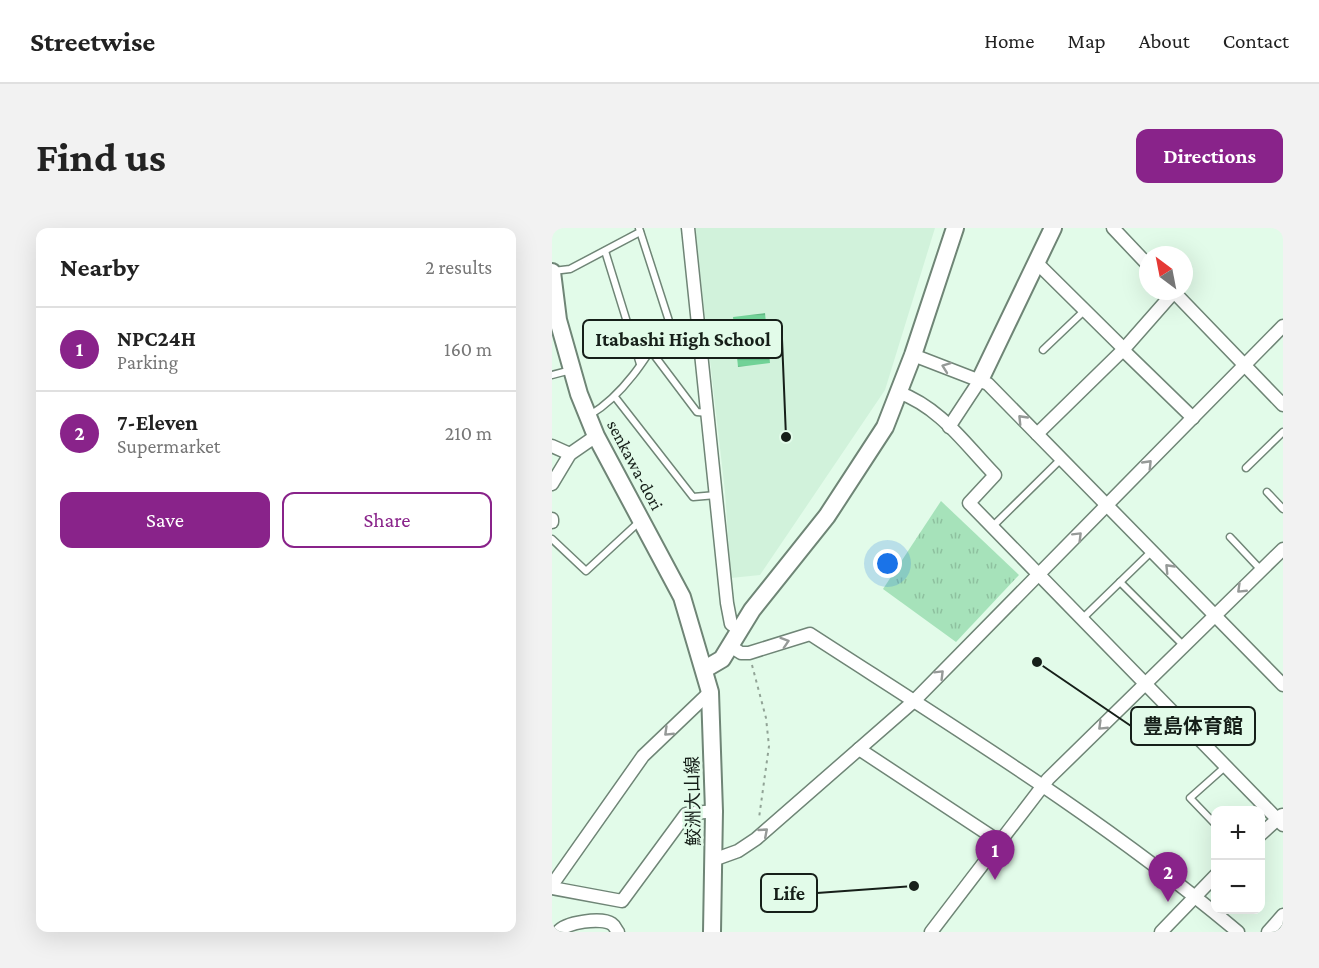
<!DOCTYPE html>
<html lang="en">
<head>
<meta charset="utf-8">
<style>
	body { margin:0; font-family:"Crimson Pro","Noto Sans JP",serif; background:#f2f2f2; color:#222 }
	.controls { position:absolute; right:18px; bottom:18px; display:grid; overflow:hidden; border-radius:12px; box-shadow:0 6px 24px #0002 }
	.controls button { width:54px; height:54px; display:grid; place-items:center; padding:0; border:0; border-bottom:2px solid #e0e0e0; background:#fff; color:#222; font:30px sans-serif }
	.compass { position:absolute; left:587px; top:18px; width:54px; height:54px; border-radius:50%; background:#fff; box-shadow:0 6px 24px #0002; rotate:328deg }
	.you { position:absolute; left:336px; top:336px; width:21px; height:21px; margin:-15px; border:4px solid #fff; border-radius:50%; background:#1a73e8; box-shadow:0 0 0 9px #1a73e833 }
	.badge { display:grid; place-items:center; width:39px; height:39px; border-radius:50%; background:#89238a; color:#fff; font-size:20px; font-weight:700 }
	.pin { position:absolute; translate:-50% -50px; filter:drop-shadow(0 2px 3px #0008) }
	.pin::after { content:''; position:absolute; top:32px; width:21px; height:18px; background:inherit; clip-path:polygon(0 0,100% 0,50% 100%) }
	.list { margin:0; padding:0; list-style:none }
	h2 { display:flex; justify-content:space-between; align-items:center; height:78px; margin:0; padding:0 24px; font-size:26px }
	h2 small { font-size:20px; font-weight:400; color:#767676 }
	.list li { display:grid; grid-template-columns:39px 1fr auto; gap:18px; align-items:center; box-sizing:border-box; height:84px; padding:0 24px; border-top:2px solid #e0e0e0 }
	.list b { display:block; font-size:22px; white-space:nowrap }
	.list p { margin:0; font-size:20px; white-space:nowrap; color:#767676 }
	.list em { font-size:20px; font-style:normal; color:#767676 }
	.actions { display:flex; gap:12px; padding:18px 24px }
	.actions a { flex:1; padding:14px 0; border:2px solid #89238a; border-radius:12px; text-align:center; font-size:21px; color:#89238a }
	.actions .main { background:#89238a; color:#fff }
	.map { position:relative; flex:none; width:731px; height:704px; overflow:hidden; border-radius:12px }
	header { display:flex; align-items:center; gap:36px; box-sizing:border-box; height:84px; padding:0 30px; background:#fff; border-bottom:2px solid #e0e0e0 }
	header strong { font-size:28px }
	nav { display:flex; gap:33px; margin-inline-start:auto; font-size:21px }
	.intro { display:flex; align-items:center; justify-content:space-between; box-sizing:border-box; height:144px; padding:0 36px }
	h1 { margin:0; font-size:42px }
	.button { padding:15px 27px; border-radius:12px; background:#89238a; color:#fff; font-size:21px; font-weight:700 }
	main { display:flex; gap:36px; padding:0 36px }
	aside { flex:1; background:#fff; border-radius:12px; box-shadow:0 6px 24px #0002 }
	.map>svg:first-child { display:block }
	.built { fill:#d1f2db }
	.park { fill:url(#park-tufts) }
	.water { fill:url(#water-rules) }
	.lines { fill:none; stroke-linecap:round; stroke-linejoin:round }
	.lane-casing { stroke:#6f8576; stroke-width:9 }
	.street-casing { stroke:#6f8576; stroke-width:15 }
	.secondary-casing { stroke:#6f8576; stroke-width:20 }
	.path { stroke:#91a396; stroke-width:2; stroke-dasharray:3 4.5; stroke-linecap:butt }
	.lane { stroke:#fff; stroke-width:6 }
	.street { stroke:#fff; stroke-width:12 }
	.secondary { stroke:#fff; stroke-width:16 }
	.oneway { stroke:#969a98 }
	.labels { text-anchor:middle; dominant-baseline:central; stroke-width:5; stroke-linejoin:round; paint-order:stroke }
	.street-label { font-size:18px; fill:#161f19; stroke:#e2fbe9 }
	.leader { fill:none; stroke:#161f19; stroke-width:2 }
	.callout-dot { fill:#161f19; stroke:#e2fbe9; stroke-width:2 }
	.callout { fill:#e2fbe9; stroke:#161f19; stroke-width:2 }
	.callout-label { font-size:20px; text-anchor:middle; font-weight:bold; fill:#161f19 }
</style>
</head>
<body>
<header>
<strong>Streetwise</strong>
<nav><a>Home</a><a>Map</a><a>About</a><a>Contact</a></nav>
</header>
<div class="intro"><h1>Find us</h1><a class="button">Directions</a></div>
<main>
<aside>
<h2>Nearby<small>2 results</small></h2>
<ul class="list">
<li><span class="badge">1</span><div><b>NPC24H</b><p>Parking</p></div><em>160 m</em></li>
<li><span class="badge">2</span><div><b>7-Eleven</b><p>Supermarket</p></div><em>210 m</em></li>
</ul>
<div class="actions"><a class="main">Save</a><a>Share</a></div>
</aside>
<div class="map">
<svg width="731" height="704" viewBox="0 0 731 704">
	<defs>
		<pattern id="park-tufts" width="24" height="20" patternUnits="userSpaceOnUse" patternTransform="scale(1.5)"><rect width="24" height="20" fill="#a6e2ba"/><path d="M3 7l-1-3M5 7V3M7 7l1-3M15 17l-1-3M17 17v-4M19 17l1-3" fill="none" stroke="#8ec19f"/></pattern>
		<pattern id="water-rules" width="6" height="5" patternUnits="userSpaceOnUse" patternTransform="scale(1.5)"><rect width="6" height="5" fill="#71d297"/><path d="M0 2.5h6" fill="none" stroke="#61b482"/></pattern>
	</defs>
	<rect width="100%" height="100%" fill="#e2fbe9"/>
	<polygon class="built" points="143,0 383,0 333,162 208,347 179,350 173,264"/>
	<polygon class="park" points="389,273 467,347 404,414 331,361"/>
	<polygon class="water" points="213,85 218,135 186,139 181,89"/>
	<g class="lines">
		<defs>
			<g id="lane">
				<polyline points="53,23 88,136"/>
				<polyline points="1,43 18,41 88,4"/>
				<polyline points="491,122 533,82"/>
				<polyline points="99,123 145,184 156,185"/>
				<polyline points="0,147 19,142"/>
				<polyline points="63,169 141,269 164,267"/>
				<path d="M38 187C73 166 96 127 117 93L87 0"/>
				<polyline points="694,240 731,204"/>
				<polyline points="715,264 731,281"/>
				<polyline points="440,299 509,231"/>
				<polyline points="678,309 709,342"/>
				<polyline points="0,311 34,343 87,294"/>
				<polyline points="568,354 632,418"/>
				<polyline points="531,390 600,323"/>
				<polyline points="664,597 638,570 674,538"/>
			</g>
			<g id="street">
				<polyline points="136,0 175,375 179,396 188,402"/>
				<polyline points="561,0 596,37"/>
				<polyline points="484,34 571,120"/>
				<polyline points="621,63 731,177"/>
				<polyline points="571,122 641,190"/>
				<polyline points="361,127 436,156 731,457"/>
				<path d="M346 164C389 180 412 215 443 247L417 275 731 597"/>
				<polyline points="397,199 428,152"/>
				<polyline points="485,206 571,122 622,64"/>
				<polyline points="0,218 18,226"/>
				<polyline points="0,256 18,226 44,208"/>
				<polyline points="0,291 0,294"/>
				<path d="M178 418 189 425H197L258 406C403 500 553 592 686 704"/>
				<polyline points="307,521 448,614"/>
				<polyline points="708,607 730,587"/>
				<polyline points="161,632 186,623 204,611 362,473 731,98"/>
				<polyline points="0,657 91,528 158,464"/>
				<polyline points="0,660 70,673 134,586 162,583"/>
				<path d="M6 704C13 694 50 689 60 696 63 698 64 702 66 704"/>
				<polyline points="379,704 496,551 731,321"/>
				<polyline points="609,704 664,647"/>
				<polyline points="716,704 731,687"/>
			</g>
			<g id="secondary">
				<polyline points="0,44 6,92 27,166 44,208 130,369 158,464 162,583 160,704"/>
				<polyline points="428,152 501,0"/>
				<polyline points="153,441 170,431 200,382 275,288 333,199 361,127 403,0"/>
			</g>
		</defs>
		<use href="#lane" class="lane-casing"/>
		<use href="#street" class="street-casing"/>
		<use href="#secondary" class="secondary-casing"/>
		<polyline class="path" points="200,437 214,490 217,518 207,590"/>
		<use href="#lane" class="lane"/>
		<use href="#street" class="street"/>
		<use href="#secondary" class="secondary"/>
	</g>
	<defs><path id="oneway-chevron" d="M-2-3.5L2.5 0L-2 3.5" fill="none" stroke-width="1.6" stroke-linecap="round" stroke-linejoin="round" transform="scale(1.5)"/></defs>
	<g class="oneway">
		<use href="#oneway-chevron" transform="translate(394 139) rotate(-160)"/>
		<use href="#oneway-chevron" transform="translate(470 191) rotate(-134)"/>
		<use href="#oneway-chevron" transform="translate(596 236) rotate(-46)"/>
		<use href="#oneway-chevron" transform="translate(526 308) rotate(-45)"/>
		<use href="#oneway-chevron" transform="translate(617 340) rotate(-134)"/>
		<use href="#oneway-chevron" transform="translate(689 361) rotate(136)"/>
		<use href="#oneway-chevron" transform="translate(233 414) rotate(-18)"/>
		<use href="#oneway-chevron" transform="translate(388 446) rotate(-45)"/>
		<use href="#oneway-chevron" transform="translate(550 498) rotate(136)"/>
		<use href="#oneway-chevron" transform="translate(116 504) rotate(136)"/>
		<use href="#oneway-chevron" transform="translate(212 604) rotate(-41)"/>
	</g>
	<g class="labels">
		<g class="street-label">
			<text transform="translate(83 237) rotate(62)">senkawa-dori</text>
			<text transform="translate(141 573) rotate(-91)">鮫洲大山線</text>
		</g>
	</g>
	<path class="leader" d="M234 209L230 111M485 434L579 498M362 658L265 665"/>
	<g class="callout-dot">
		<circle cx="234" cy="209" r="6"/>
		<circle cx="485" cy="434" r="6"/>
		<circle cx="362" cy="658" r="6"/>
	</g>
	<g class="callout">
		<rect x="31" y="92" width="199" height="38" rx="6"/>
		<rect x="579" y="479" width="124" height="38" rx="6"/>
		<rect x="209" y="646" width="56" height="38" rx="6"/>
	</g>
	<g class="callout-label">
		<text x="131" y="118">Itabashi High School</text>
		<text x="641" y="505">豊島体育館</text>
		<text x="237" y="672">Life</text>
	</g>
</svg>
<div class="controls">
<button>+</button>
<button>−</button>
</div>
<svg class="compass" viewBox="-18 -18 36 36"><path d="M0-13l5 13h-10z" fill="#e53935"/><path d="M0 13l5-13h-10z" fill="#767676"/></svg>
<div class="you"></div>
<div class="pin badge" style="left:443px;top:652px">1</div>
<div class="pin badge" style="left:616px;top:674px">2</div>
</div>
</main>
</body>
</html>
